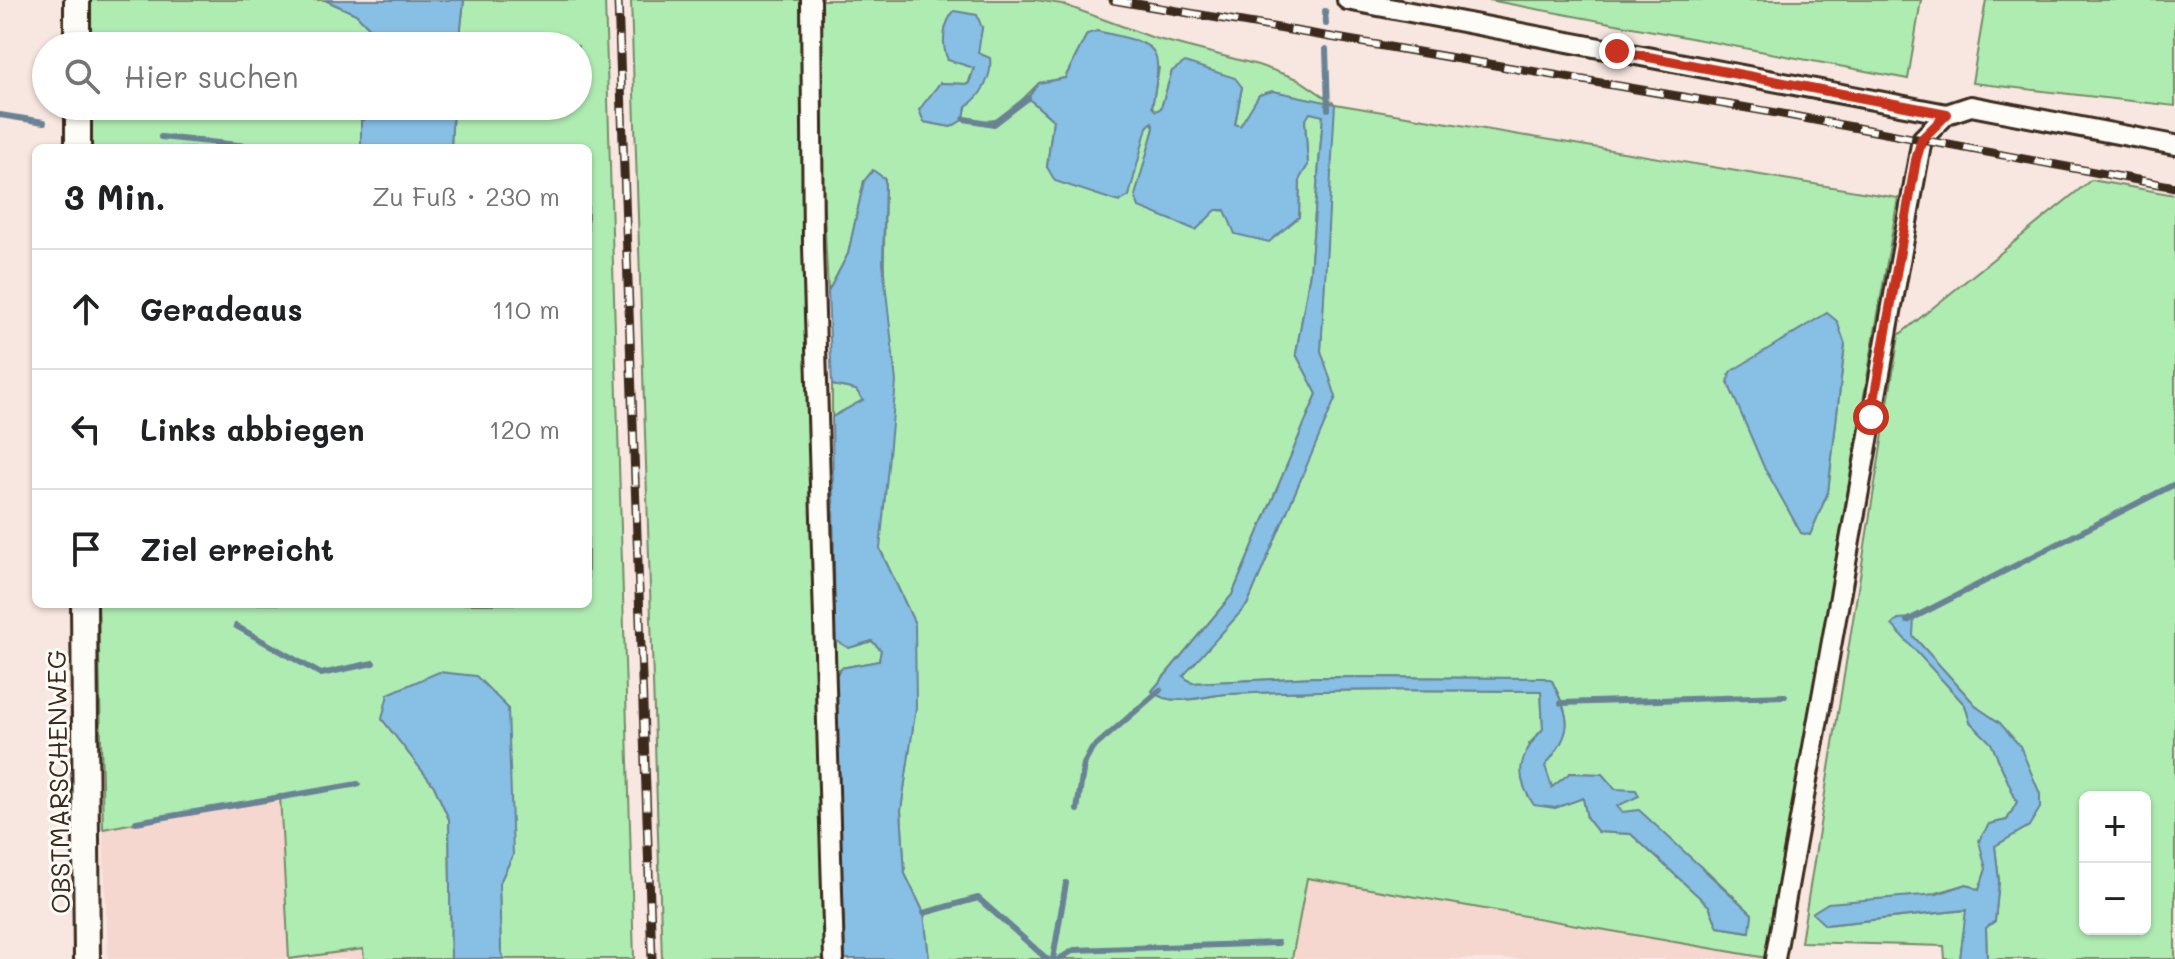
<!DOCTYPE html>
<html lang="de">
<head>
<meta charset="utf-8">
<style>
	body { margin:0; font-family:Mali,sans-serif; background:#f2f2f2; color:#202124 }
	.controls { position:absolute; right:24px; bottom:24px; display:grid; overflow:hidden; border-radius:12px; box-shadow:0 2px 6px #0004 }
	.controls button { width:72px; height:72px; display:grid; place-items:center; padding:0; border:0; border-bottom:2px solid #e0e0e0; background:#fff; color:#202124; font:40px sans-serif }
	.stop { position:absolute; width:24px; height:24px; margin:-18px; border:6px solid #c8321e; border-radius:50%; background:#fff }
	.stop.end { background:#c8321e; border-color:#fff; box-shadow:0 2px 8px #0008 }
	.list { margin:0; padding:0; list-style:none }
	h2 { display:flex; justify-content:space-between; align-items:center; height:104px; margin:0; padding:0 32px; font-size:34px }
	h2 small { font-size:26px; font-weight:400; color:#757577 }
	.list li { display:grid; grid-template-columns:52px 1fr auto; gap:24px; align-items:center; box-sizing:border-box; height:120px; padding:0 32px; border-top:2px solid #e0e0e0 }
	.list b { display:block; font-size:30px; white-space:nowrap }
	.list em { font-size:26px; font-style:normal; color:#757577 }
	.icon { flex:none; width:44px; height:44px; fill:none; stroke:currentColor; stroke-width:2; stroke-linecap:round; stroke-linejoin:round }
	.map { position:relative; flex:none; width:2175px; height:959px; overflow:hidden }
	.search { position:absolute; background:#fff; box-shadow:0 2px 6px #0004; left:32px; top:32px; width:560px; height:88px; display:flex; align-items:center; gap:20px; box-sizing:border-box; padding:0 28px; border-radius:44px; color:#757577; font-size:30px }
	.panel { position:absolute; background:#fff; box-shadow:0 2px 6px #0004; left:32px; top:144px; width:560px; height:464px; border-radius:12px }
	.map>svg:first-child { display:block }
	.built { fill:#f5d7d0 }
	.green { fill:#afecb2; stroke:#758b68; stroke-width:2; fill-rule:evenodd }
	.water { fill:#87bfe5; stroke:#698395; stroke-width:2 }
	.lines { fill:none; stroke-linecap:round; stroke-linejoin:round }
	.stream { stroke:#698395; stroke-width:6 }
	.minor-casing { stroke:#3b2a1e; stroke-width:24 }
	.major-casing { stroke:#3b2a1e; stroke-width:30 }
	.minor { stroke:#fdfcf7; stroke-width:18 }
	.major { stroke:#fdfcf7; stroke-width:24 }
	.rail-casing { stroke:#3b2a1e; stroke-width:9 }
	.rail { stroke:#fdfcf7; stroke-width:6; stroke-dasharray:18; stroke-linecap:butt }
	.route { stroke:#c8321e; stroke-width:10 }
	.labels { text-anchor:middle; dominant-baseline:central; stroke-width:6; stroke-linejoin:round; paint-order:stroke }
	.street-label { font-size:26px; fill:#3b2a1e; stroke:#fdfcf7 }
</style>
</head>
<body>
<div class="map">
<svg width="2175" height="959" viewBox="0 0 2175 959">
	<rect width="100%" height="100%" fill="#f8e6e0"/>
	<filter id="ink" filterUnits="userSpaceOnUse"><feTurbulence type="fractalNoise" baseFrequency=".0125" numOctaves="2"/><feDisplacementMap in="SourceGraphic" scale="16" xChannelSelector="R" yChannelSelector="G"/><feConvolveMatrix kernelMatrix="1 2 1 2 8 2 1 2 1" color-interpolation-filters="sRGB"/></filter>
	<g filter="url(#ink)">
		<g class="built">
			<polygon points="280,795 289,959 364,949 364,959 108,959 103,829"/>
			<polygon points="1306,878 1588,925 1775,959 1292,959"/>
		</g>
		<g class="green">
			<polygon points="87,0 325,0 356,14 387,46 88,46"/>
			<polygon points="464,0 605,0 634,959 504,959 501,952 499,884 513,855 382,719 434,786 449,819 451,959 364,959 363,949 289,959 280,795 103,829 98,604 588,604 588,148 451,148 453,106 578,106 578,46 459,46"/>
			<polygon points="631,0 802,0 802,187 826,959 662,959"/>
			<path d="M820 0H1036L1062 4 1154 38 1258 65 1298 79 1335 104 1898 198 1767 958 1307 878 1292 959H929L924 913 905 874 901 810 915 711V625L880 549 885 179 864 181 848 254 828 292 820 130ZM982 28 964 117 993 122 1011 111 1039 83 1065 78 1087 34 1159 68 1152 107 1156 111 1161 108 1172 71 1242 87 1235 125 1241 127 1259 95 1273 91 1334 104 1321 351 1335 398 1247 605 1182 676 1191 683 1315 677 1544 678 1552 681C1572 722 1573 730 1544 766L1552 788 1570 773 1602 774 1615 790 1616 805 1622 812 1707 871 1752 914 1749 932 1718 927 1709 906 1631 834 1598 832 1587 818 1583 798 1555 808 1529 744 1543 729 1541 691C1437 690 1333 689 1228 694 1204 695 1172 709 1152 691L1232 595 1317 394 1296 354 1310 272 1323 115 1310 112 1305 120 1308 165 1300 178 1299 217 1216 210 1136 196 1154 128 1152 122 1147 127 1047 167 1053 120 1028 98C1003 121 997 124 964 119L951 127 924 122 940 83 968 84 974 67 948 60ZM1845 344 1828 492 1810 534Z"/>
			<polygon points="1489,0 1921,0 1908,79"/>
			<polygon points="1986,0 2175,0 2175,106 1972,83"/>
			<polygon points="89,106 389,106 361,121 361,148 90,148"/>
			<path d="M2091 180 2175 195V959H1987L1986 927 1995 921 1999 881 1995 846 2029 826 2000 723 1978 708 1913 636V618L1893 625 1965 705 1970 722 1991 742 2017 802 2007 820 1990 824 1986 869 1979 891 1967 884 1826 925 1967 910 1960 959H1945L1944 946 1801 942 1899 335ZM2085 797H2145V929H2085Z"/>
			<polygon points="832,385 857,390 863,401 832,417"/>
			<polygon points="835,640 849,648 872,641 881,650 879,661 841,668 835,677"/>
		</g>
		<g class="water">
			<polygon points="325,0 464,0 459,46 387,46 356,14"/>
			<path d="M954 11 977 15 982 28 978 53 990 58C993 75 981 98 966 106L964 119 951 127 924 122 919 110 940 83 969 84 974 68 948 60C941 45 943 24 954 11Z"/>
			<path d="M1097 31C1159 46 1164 41 1152 107L1156 111 1161 108 1172 71 1185 62 1235 78 1242 87 1235 124 1240 126 1259 95 1273 91 1335 104 1321 351 1336 397 1247 605 1183 676 1192 683 1315 677 1544 678 1552 681C1572 723 1573 730 1545 766L1552 787 1570 773 1602 774 1615 789 1636 790 1639 796 1617 806 1622 812 1639 810 1752 914 1750 932 1718 927 1709 906 1631 834 1598 832 1587 818 1583 798 1555 808 1534 805C1513 776 1519 755 1543 729L1541 691C1437 690 1332 689 1228 694 1203 695 1172 709 1152 691L1232 595 1317 394 1296 354 1310 272 1323 116 1310 113 1305 121 1308 165 1300 178 1299 217 1269 242 1235 234 1225 210H1216L1196 230 1139 207 1135 196 1154 128 1152 122 1147 127 1129 196 1119 202 1055 181 1047 167 1053 120 1028 98 1039 83 1065 78 1087 34Z"/>
			<polygon points="389,106 453,106 451,148 361,148 361,121"/>
			<polygon points="873,170 885,179 883,263 896,382 880,549 915,624 916,707 901,810 905,874 924,913 929,959 845,959 835,677 841,668 879,661 881,650 872,641 849,648 835,640 832,417 863,400 856,390 832,385 828,292 848,254 864,181"/>
			<polygon points="1827,313 1837,321 1845,344 1828,492 1810,535 1801,533 1763,465 1728,383 1730,372"/>
			<polygon points="1914,618 1913,636 1978,708 2000,723 2020,746 2040,794 2040,808 2029,826 1995,846 1999,881 1995,921 1986,928 1987,959 1960,959 1966,910 1825,925 1812,913 1828,903 1937,894 1967,884 1979,890 1986,869 1979,841 1989,824 2007,820 2017,802 1991,743 1970,722 1965,705 1892,625 1898,619"/>
			<polygon points="439,672 476,676 508,708 513,855 499,884 501,952 504,959 451,959 449,819 434,786 382,719 388,694"/>
		</g>
		<g class="lines">
			<g class="stream">
				<polyline points="1325,11 1326,24"/>
				<polyline points="240,42 285,46"/>
				<polyline points="1326,49 1328,109"/>
				<polyline points="0,115 44,122"/>
				<polyline points="964,119 994,124 1028,98"/>
				<polyline points="161,137 267,148"/>
				<polyline points="1907,621 2175,484"/>
				<polyline points="236,626 321,674 373,663"/>
				<polyline points="1561,703 1785,696"/>
				<polyline points="1077,810 1084,764 1092,749 1160,690"/>
				<polyline points="136,822 358,784"/>
				<polyline points="924,913 978,898 1047,959"/>
				<polyline points="1053,959 1066,883"/>
				<polyline points="1059,959 1074,950 1278,943"/>
			</g>
			<defs>
				<g id="minor">
					<polyline points="811,0 813,246 834,959"/>
					<polyline points="1347,0 1947,114"/>
					<polyline points="1775,959 1922,139 1947,114 1971,106 2175,145"/>
				</g>
				<g id="major">
					<polyline points="77,0 77,46"/>
					<polyline points="78,106 78,148"/>
					<polyline points="84,604 87,959"/>
				</g>
			</defs>
			<use href="#minor" class="minor-casing"/>
			<use href="#major" class="major-casing"/>
			<use href="#minor" class="minor"/>
			<use href="#major" class="major"/>
			<defs>
				<g id="rail">
					<polyline points="618,0 652,959"/>
					<polyline points="1113,0 1777,113 2175,187"/>
				</g>
			</defs>
			<use href="#rail" class="rail-casing"/>
			<use href="#rail" class="rail"/>
		</g>
	</g>
	<g class="lines" filter="url(#ink)">
		<polyline class="route" points="1617,51 1947,114 1922,139 1916,160 1871,417"/>
	</g>
	<g class="labels">
		<g class="street-label">
			<text transform="translate(58 782) rotate(-91)">OBSTMARSCHENWEG</text>
		</g>
	</g>
</svg>
<div class="controls">
<button>+</button>
<button>−</button>
</div>
<div class="stop" style="left:1871px;top:417px"></div>
<div class="stop end" style="left:1617px;top:51px"></div>
<div class="search"><svg class="icon" aria-label="search" viewBox="0 0 24 24"><circle cx="10" cy="10" r="6"/><path d="M15 15l6 6"/></svg>Hier suchen</div>
<section class="panel">
<h2>3 Min.<small>Zu Fuß · 230 m</small></h2>
<ul class="list">
<li><svg class="icon" aria-label="ahead" viewBox="0 0 24 24"><path d="M12 20V5M6 11l6-6 6 6"/></svg><div><b>Geradeaus</b></div><em>110 m</em></li>
<li><svg class="icon" aria-label="left" viewBox="0 0 24 24"><path d="M17 20v-9H6M10 6l-5 5 5 5"/></svg><div><b>Links abbiegen</b></div><em>120 m</em></li>
<li><svg class="icon" aria-label="arrive" viewBox="0 0 24 24"><path d="M6 21V4h12l-3 4 3 4H6"/></svg><div><b>Ziel erreicht</b></div></li>
</ul>
</section>
</div>
</body>
</html>
